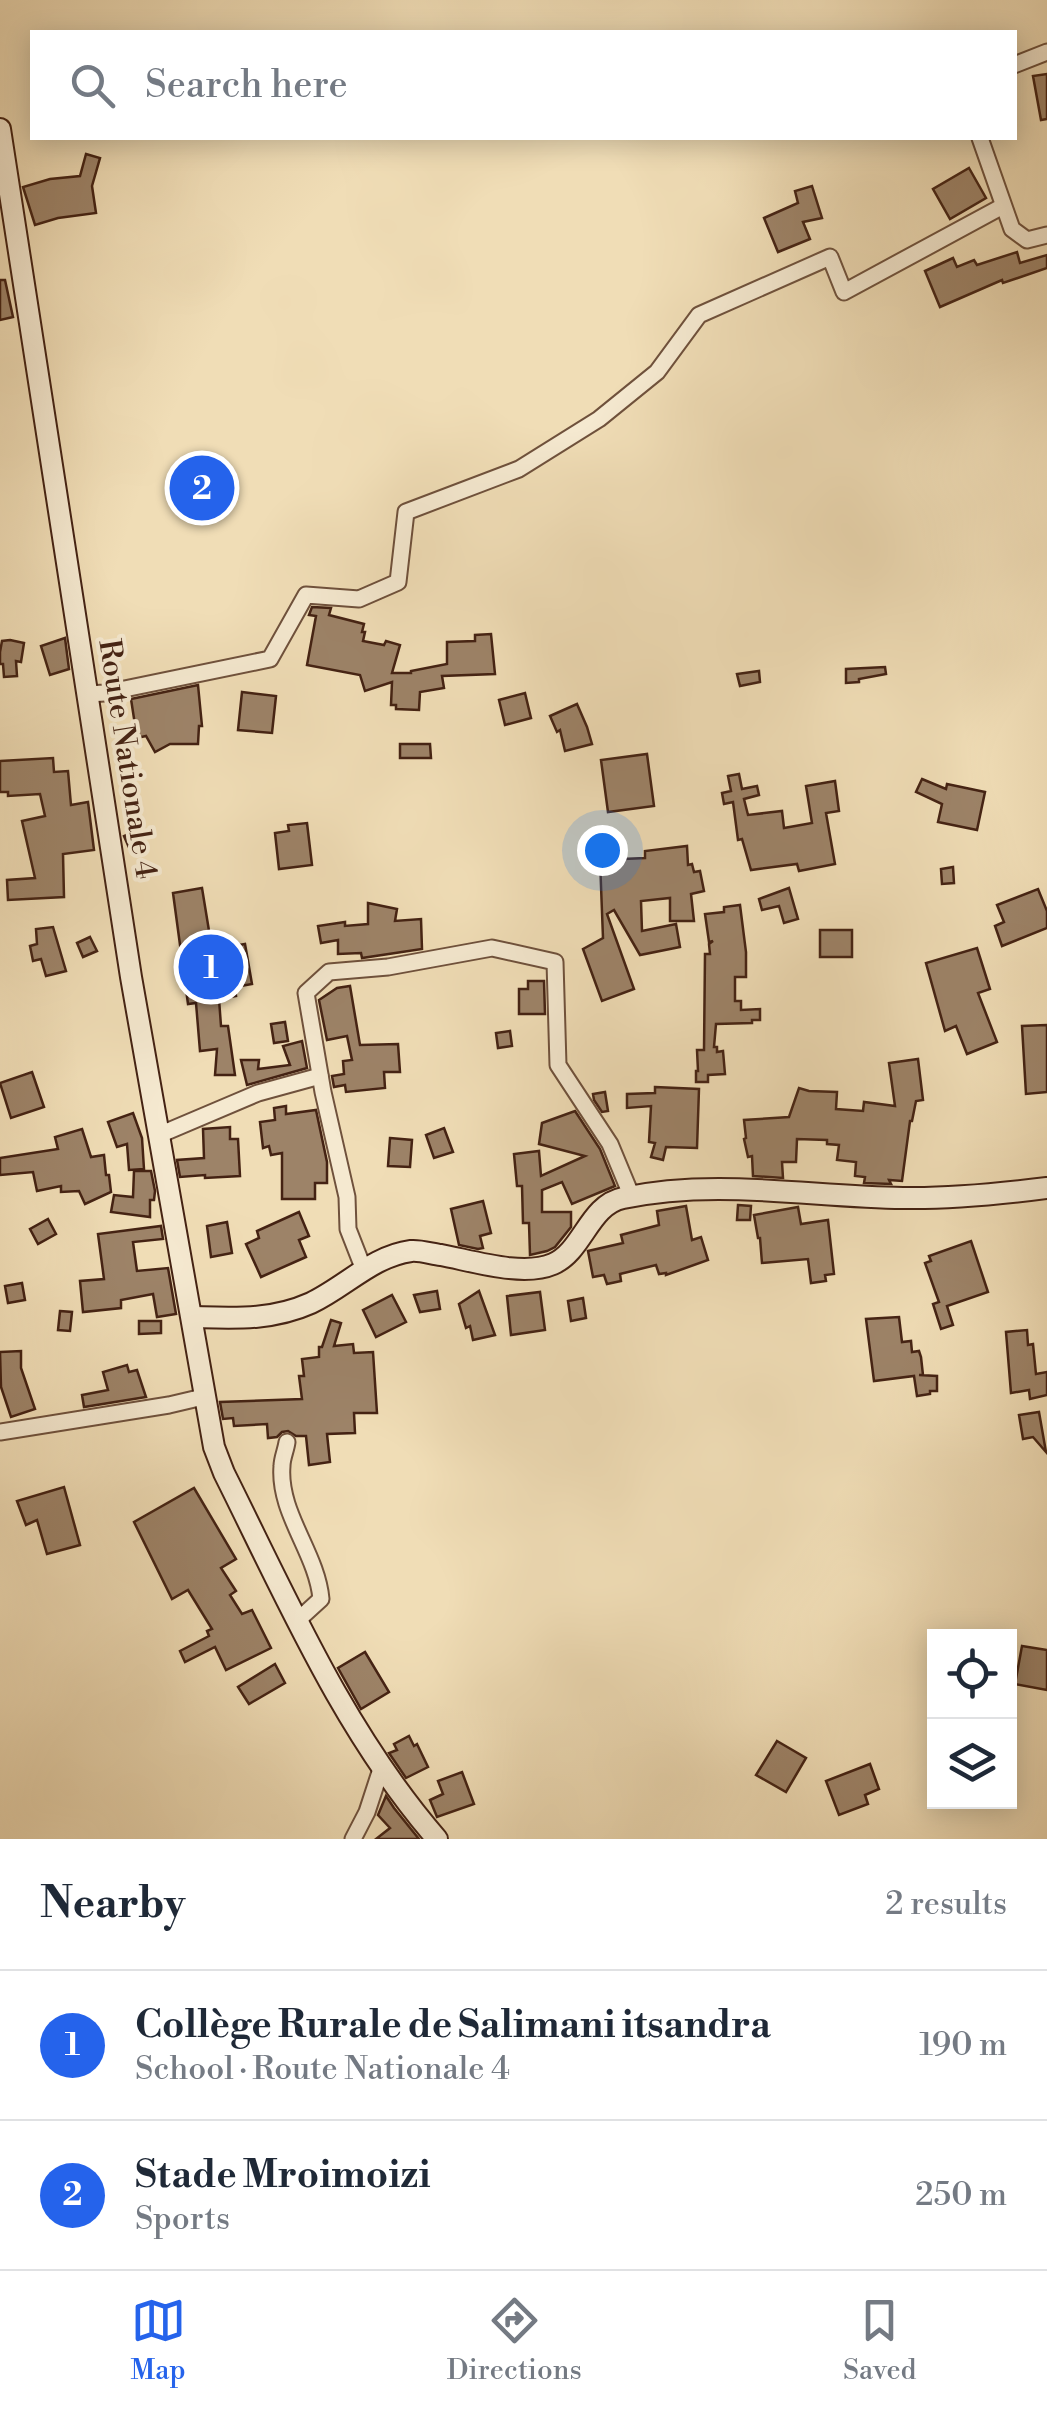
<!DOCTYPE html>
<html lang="en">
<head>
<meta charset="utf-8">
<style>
	body { margin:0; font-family:"Libre Bodoni",serif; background:#f2f2f3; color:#1f2937 }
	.controls { position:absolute; right:30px; bottom:30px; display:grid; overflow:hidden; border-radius:0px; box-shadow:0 5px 25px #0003 }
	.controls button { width:90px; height:90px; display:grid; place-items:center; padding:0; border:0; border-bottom:2px solid #e0e1e3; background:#fff; color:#1f2937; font:50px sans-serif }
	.you { position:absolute; left:602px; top:850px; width:35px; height:35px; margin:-25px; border:8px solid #fff; border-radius:50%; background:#1a73e8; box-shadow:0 0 0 15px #1a73e833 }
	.badge { display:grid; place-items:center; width:65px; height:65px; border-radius:50%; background:#2563eb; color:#fff; font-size:32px; font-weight:700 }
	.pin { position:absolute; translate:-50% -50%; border:5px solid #fff; box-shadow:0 2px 10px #0006 }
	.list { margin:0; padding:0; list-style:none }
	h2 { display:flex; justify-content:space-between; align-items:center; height:130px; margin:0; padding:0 40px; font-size:42px }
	h2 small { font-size:32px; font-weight:400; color:#747a83 }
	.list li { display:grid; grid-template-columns:65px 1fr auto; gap:30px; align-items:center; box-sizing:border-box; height:150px; padding:0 40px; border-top:2px solid #e0e1e3 }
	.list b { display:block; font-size:38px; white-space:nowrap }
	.list p { margin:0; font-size:32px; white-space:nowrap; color:#747a83 }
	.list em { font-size:32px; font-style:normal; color:#747a83 }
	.icon { flex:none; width:55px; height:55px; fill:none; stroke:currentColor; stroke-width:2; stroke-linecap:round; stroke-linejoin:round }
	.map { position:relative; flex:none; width:1047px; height:1839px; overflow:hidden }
	.search { position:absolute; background:#fff; box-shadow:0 5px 25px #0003; left:30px; right:30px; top:30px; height:110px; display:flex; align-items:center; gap:25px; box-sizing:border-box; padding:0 35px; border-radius:0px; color:#747a83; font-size:38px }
	.sheet { height:430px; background:#fff }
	nav { display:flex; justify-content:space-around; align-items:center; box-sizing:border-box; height:140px; border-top:2px solid #e0e1e3; background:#fff; font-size:28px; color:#747a83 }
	nav a { display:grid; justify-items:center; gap:5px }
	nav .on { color:#2563eb }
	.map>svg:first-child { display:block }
	.building { fill:#9d8368; stroke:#442213; stroke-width:2.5 }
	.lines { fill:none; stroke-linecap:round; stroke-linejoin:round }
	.minor-casing { stroke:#6f513c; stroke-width:19 }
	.secondary-casing { stroke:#442213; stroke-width:24 }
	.minor { stroke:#f5e9d0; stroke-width:15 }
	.secondary { stroke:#f5e9d0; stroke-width:20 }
	.labels { text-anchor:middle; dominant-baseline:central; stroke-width:8; stroke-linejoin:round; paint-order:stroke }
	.street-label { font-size:30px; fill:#442213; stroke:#f5e9d0 }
</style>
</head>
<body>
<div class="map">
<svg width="1047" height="1839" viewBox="0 0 1047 1839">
	<rect width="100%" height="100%" fill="#f0ddb6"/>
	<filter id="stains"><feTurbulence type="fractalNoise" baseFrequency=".002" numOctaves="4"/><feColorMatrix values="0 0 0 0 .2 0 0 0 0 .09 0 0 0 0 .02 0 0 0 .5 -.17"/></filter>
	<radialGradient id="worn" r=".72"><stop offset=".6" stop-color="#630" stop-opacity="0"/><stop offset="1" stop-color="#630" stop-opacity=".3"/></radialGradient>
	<g class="building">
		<polygon points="1047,74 1047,119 1041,120 1033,76"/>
		<polygon points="86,154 100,158 92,186 96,213 58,218 35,225 23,187 50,179 80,176"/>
		<polygon points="969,168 986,198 950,219 933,189"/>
		<polygon points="812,186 822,218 803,222 810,239 778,252 764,218 798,203 795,191"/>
		<polygon points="1017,252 1020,263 1047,255 1047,268 1003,283 1002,280 940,307 925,271 953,258 957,267 974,260 977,265"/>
		<polygon points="0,280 5,280 13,317 0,320"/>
		<polygon points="312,607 331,608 329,615 364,624 362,632 365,632 363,641 384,645 386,641 400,645 392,673 411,673 411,671 447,664 447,642 475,641 475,635 491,634 495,674 442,676 444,688 420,692 419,710 396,709 396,705 391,705 392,682 365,691 360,675 307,665 316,616 309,615"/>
		<polygon points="65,638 69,669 50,675 41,646"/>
		<polygon points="10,640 24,643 21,662 16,661 17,676 4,677 3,664 0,664 0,652 2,641"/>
		<polygon points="885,667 886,674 859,679 859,682 846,683 846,669"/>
		<polygon points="759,671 760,682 740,686 737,674"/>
		<polygon points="198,685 202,726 199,726 198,744 170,744 155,752 146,736 137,738 131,699"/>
		<polygon points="242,692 276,696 272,733 238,730"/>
		<polygon points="525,693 531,718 505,725 499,700"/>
		<polygon points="577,704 587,727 592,744 565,751 560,730 557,732 550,716"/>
		<polygon points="400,744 430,744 431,758 400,758"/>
		<polygon points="647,754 654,806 608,812 601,760"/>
		<polygon points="53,758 54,772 68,771 71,805 88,802 94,850 63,854 64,897 8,900 7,880 35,878 22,821 45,816 40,794 8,796 8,792 0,792 0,761"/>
		<polygon points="739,774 742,789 757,786 759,795 744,799 748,815 782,811 784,828 812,823 806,786 835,781 839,811 826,813 835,864 799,871 797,864 751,870 742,839 738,840 733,802 724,804 722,793 731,791 728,776"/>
		<polygon points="922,779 946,789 947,784 985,792 977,830 938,822 942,804 916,792"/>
		<polygon points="307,823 312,865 279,869 275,833 289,831 288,825"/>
		<polygon points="137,830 144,846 131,852 124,836"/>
		<polygon points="687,846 688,865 692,864 694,872 700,871 704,891 691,894 694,921 670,921 670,898 641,901 642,931 676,924 680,947 640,955 614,910 607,914 634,989 602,1001 583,949 603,938 600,860 645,858 645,851"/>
		<polygon points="953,867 954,883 942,884 941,869"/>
		<polygon points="202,888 211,943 227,940 228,947 245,944 252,984 235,987 236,996 219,999 221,1026 228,1026 235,1075 215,1075 217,1049 200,1051 196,1003 188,1004 173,893"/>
		<polygon points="789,888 798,919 784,923 779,906 762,910 759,899"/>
		<polygon points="1038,889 1047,911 1047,928 1002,946 995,926 1004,922 997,905"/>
		<polygon points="368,903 397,909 395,921 421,919 422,949 362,958 361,953 338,954 338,940 321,943 318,926 345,922 345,926 368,924"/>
		<polygon points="740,905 746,952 746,977 735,977 735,1001 741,1001 741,1010 760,1009 760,1020 752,1020 752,1023 716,1024 714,1047 717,1047 717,1052 723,1051 725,1074 708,1075 708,1082 696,1082 696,1071 698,1071 697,1050 704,1050 705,954 710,954 709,944 713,941 709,942 705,914 724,912 724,907"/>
		<polygon points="53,927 66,971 46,976 41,959 33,961 30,946 37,944 36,929"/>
		<rect x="820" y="930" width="32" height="27"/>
		<polygon points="90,937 97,951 83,957 77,943"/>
		<polygon points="977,948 990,989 978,993 997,1042 967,1054 956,1026 945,1031 926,963"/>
		<polygon points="528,981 544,981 545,1014 519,1014 519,989 528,989"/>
		<polygon points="350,986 360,1045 398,1044 400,1072 384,1072 385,1088 346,1092 345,1085 334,1087 332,1076 344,1074 343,1061 352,1060 347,1036 327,1040 319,1000 337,988"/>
		<polygon points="285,1022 288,1041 274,1043 271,1024"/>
		<polygon points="1047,1025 1047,1092 1026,1094 1022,1026"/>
		<polygon points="510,1031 512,1046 498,1048 496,1033"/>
		<polygon points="302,1041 307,1068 247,1085 241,1060 259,1060 258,1069 290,1065 283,1046"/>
		<polygon points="918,1059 923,1100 916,1101 912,1121 910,1121 902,1181 889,1180 891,1184 864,1183 865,1177 855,1176 856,1162 837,1160 839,1145 827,1144 827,1140 797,1139 796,1162 782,1162 783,1178 753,1176 752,1156 748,1157 744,1139 746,1138 744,1120 789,1117 799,1088 809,1091 837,1092 836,1109 863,1111 864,1102 895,1106 889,1063"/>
		<polygon points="32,1072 44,1107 11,1118 0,1083"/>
		<polygon points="655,1087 699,1089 697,1148 666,1147 663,1160 651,1157 655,1143 649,1142 651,1106 627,1108 627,1094 655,1093"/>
		<polygon points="605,1092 608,1111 602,1112 594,1100 593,1094"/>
		<polygon points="286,1106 286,1114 316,1110 327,1162 327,1183 315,1183 315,1199 282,1199 282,1153 271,1155 269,1146 263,1148 260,1122 275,1120 274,1108"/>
		<polygon points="575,1111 600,1149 615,1186 572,1204 562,1182 542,1190 542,1212 571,1212 571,1227 555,1247 547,1251 530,1255 529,1223 523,1223 522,1186 517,1186 514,1154 539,1151 541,1176 585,1156 539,1144 542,1123"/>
		<polygon points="133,1113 142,1138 144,1169 129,1170 127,1144 117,1147 108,1122"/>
		<polygon points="230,1127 230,1139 238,1139 240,1176 205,1178 205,1175 180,1177 177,1160 204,1158 203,1129"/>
		<polygon points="444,1128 453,1152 434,1158 426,1135"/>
		<polygon points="82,1129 91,1157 104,1155 106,1175 109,1175 111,1192 85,1204 79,1191 61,1192 61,1186 37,1191 33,1172 0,1175 0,1158 58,1149 55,1137"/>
		<polygon points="390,1138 412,1140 410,1167 388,1166"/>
		<polygon points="134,1171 151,1171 155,1191 154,1200 150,1200 150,1217 111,1212 114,1195 133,1197"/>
		<polygon points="483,1201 491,1233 480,1236 483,1248 478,1249 459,1245 451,1209"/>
		<polygon points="738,1205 751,1206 750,1220 737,1220"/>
		<polygon points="686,1206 692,1240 701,1237 708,1260 666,1275 666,1273 659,1274 656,1265 620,1274 621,1281 607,1284 604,1275 593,1277 588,1251 623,1243 621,1235 659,1225 657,1211"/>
		<polygon points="798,1207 801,1224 828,1220 834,1274 825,1275 826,1281 811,1283 808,1259 762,1263 760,1238 758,1238 754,1215"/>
		<polygon points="299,1212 309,1236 299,1240 306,1257 261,1277 246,1244 259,1238 257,1231"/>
		<polygon points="48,1219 56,1234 38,1244 30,1229"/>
		<polygon points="227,1222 232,1253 211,1257 207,1226"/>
		<polygon points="161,1226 163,1239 133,1242 137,1271 168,1268 176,1314 157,1317 153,1294 121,1300 121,1308 83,1312 80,1281 104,1279 98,1234"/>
		<polygon points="971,1241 988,1292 947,1306 953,1325 941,1329 933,1304 939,1302 925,1263 931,1261 929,1256"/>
		<polygon points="22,1283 25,1300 8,1303 5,1286"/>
		<polygon points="437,1291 440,1309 420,1312 414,1295"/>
		<polygon points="479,1291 495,1335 473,1340 470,1326 466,1328 459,1304"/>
		<polygon points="540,1292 545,1330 511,1335 507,1296"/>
		<polygon points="392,1295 406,1322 376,1337 363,1310"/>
		<polygon points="583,1298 586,1318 571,1321 568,1301"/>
		<polygon points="60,1311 72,1312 70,1331 58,1330"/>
		<polygon points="899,1317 902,1342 911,1341 912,1352 919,1351 921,1357 923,1375 919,1375 937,1376 937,1391 930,1391 930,1394 917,1396 914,1376 874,1381 866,1319"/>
		<polygon points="331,1320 341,1323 334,1346 353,1344 354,1353 373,1352 377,1413 354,1413 355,1433 327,1434 330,1462 309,1465 306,1436 296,1436 288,1431 282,1432 277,1437 268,1438 267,1424 234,1426 233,1418 223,1419 220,1402 302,1399 299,1376 304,1376 302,1359 319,1357 319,1347 322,1347"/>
		<polygon points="139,1321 161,1321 161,1333 139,1334"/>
		<polygon points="1027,1330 1028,1345 1033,1344 1036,1374 1047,1372 1047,1395 1030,1399 1029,1390 1011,1393 1006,1332"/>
		<polygon points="21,1351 21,1368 35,1409 11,1417 1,1387 0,1352"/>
		<polygon points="127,1365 129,1372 137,1370 146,1397 84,1407 82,1395 108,1390 103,1372"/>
		<polygon points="1039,1412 1046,1452 1033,1437 1023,1439 1019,1415"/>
		<polygon points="64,1487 80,1545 47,1554 37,1520 26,1525 17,1501"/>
		<polygon points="194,1488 236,1559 221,1568 236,1591 230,1595 242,1614 252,1610 271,1648 226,1670 215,1647 185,1662 180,1651 209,1636 207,1631 212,1629 188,1590 172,1599 134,1522"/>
		<polygon points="1022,1646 1047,1650 1047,1690 1015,1684"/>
		<polygon points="365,1652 389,1692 361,1709 338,1668"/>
		<polygon points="275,1664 285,1683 249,1704 238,1687"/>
		<polygon points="409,1736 414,1746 417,1744 428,1767 406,1778 389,1753 397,1750 394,1744"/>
		<polygon points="777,1741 806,1758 786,1792 756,1775"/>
		<polygon points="870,1764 879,1789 865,1795 868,1804 839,1815 826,1781"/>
		<polygon points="462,1772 474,1804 437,1817 430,1800 443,1794 438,1781"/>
		<polygon points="386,1796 394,1808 419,1839 376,1839 390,1828 378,1815"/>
	</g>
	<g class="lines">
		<defs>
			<g id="minor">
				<polyline points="1014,65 1047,52"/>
				<polyline points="980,138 1012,229 1027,240 1047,235"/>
				<polyline points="87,694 105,693 270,659 306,595 359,599 398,582 406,512 519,469 599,419 657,372 699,315 830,257 844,292 1003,206"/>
				<polyline points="159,1135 258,1093 320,1076"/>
				<polyline points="364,1270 348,1229 347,1197 323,1092 306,993 329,972 388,967 492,948 555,962 558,1065 610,1144 632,1197"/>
				<polyline points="0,1432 169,1405 203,1397"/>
				<path d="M287 1442C286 1450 282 1458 282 1466 278 1513 317 1553 321 1599L298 1620"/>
				<polyline points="353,1839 367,1812 381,1769"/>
			</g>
			<g id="secondary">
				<path d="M0 129 131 977 214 1447 224 1473C287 1599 344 1732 437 1839"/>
				<path d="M192 1317C233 1318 271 1321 311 1303 345 1287 373 1256 411 1251 420 1250 432 1254 441 1255 473 1261 523 1277 553 1264 583 1251 589 1205 623 1198 716 1178 810 1197 903 1198 951 1199 999 1194 1047 1188"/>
			</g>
		</defs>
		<use href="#minor" class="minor-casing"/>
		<use href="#secondary" class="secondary-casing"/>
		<use href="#minor" class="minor"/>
		<use href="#secondary" class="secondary"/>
	</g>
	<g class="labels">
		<g class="street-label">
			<text transform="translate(127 759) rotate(81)">Route Nationale 4</text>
		</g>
	</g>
	<rect width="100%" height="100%" filter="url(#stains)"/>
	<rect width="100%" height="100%" fill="url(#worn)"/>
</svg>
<div class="controls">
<button><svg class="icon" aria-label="locate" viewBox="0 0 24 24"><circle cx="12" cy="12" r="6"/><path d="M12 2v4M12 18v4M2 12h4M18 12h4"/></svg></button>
<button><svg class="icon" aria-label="layers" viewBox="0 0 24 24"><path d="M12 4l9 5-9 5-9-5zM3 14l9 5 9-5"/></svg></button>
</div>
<div class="you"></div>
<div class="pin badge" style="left:211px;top:967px">1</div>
<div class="pin badge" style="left:202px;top:488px">2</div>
<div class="search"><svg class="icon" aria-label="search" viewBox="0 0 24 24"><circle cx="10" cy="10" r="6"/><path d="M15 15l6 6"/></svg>Search here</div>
</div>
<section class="sheet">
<h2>Nearby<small>2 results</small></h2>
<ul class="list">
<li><span class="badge">1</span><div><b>Collège Rurale de Salimani itsandra</b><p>School · Route Nationale 4</p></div><em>190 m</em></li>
<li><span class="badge">2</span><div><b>Stade Mroimoizi</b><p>Sports</p></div><em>250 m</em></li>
</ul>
</section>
<nav>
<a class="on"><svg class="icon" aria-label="map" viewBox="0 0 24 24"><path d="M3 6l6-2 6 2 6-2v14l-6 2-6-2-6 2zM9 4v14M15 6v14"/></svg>Map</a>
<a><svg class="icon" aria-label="directions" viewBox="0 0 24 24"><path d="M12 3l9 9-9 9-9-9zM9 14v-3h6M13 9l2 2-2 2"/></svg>Directions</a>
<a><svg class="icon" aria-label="saved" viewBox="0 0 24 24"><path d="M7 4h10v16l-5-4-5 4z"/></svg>Saved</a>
</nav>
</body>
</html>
